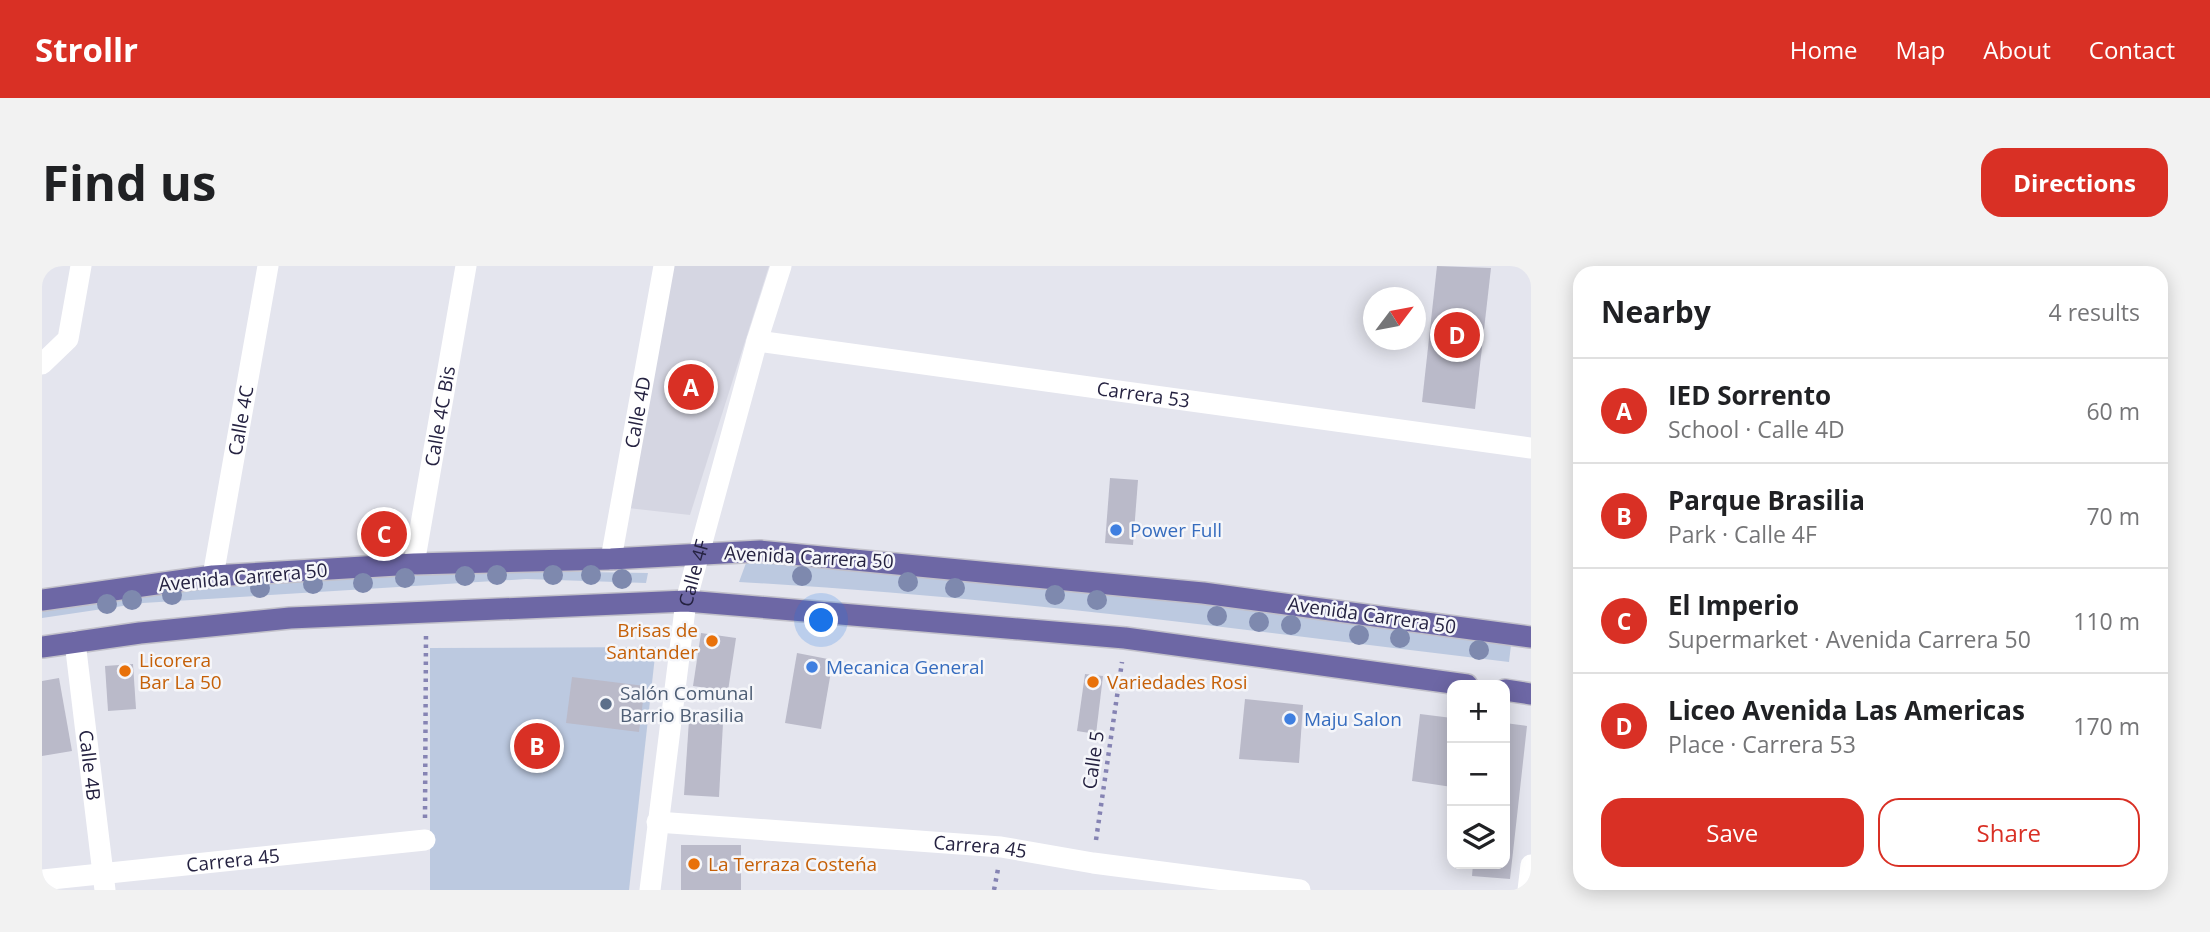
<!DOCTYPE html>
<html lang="en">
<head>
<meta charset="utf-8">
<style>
	body { margin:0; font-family:"Open Sans",sans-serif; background:#f2f2f2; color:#202124 }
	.controls { position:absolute; right:21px; bottom:21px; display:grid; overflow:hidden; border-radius:14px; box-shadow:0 4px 18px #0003 }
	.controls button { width:63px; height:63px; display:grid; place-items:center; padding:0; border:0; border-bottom:2px solid #e0e0e0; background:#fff; color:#202124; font:35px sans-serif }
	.compass { position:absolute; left:1321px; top:21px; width:63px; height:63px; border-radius:50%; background:#fff; box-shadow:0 4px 18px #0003; rotate:58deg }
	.you { position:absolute; left:780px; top:355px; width:24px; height:24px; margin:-18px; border:5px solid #fff; border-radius:50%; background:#1a73e8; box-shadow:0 0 0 10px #1a73e833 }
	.badge { display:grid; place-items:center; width:46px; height:46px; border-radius:50%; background:#d93025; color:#fff; font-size:23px; font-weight:700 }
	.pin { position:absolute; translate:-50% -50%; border:4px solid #fff; box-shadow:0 2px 7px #0006 }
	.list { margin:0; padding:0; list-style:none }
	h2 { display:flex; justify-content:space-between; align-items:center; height:91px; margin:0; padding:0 28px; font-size:30px }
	h2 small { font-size:23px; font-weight:400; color:#757577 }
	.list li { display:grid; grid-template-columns:46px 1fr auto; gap:21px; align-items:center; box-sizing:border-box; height:105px; padding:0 28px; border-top:2px solid #e0e0e0 }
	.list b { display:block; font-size:26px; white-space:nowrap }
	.list p { margin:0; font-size:23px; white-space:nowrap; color:#757577 }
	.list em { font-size:23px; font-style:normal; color:#757577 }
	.actions { display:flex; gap:14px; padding:21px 28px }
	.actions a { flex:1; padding:16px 0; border:2px solid #d93025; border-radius:21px; text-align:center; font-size:24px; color:#d93025 }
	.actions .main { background:#d93025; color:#fff }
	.icon { flex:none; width:38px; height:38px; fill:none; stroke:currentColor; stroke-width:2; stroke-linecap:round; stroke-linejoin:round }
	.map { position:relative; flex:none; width:1489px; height:624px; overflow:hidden; border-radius:21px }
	header { display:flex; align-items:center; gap:42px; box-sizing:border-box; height:98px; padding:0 35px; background:#d93025; color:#fff }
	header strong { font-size:33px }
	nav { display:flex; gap:38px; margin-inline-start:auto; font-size:24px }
	.intro { display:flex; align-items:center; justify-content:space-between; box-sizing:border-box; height:168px; padding:0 42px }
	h1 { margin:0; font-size:49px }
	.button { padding:18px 32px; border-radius:21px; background:#d93025; color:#fff; font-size:24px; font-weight:700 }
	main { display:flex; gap:42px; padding:0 42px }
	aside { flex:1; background:#fff; border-radius:21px; box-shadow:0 4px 18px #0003 }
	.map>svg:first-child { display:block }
	.built { fill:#d5d6e2 }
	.green { fill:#bcc9e0 }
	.building { fill:#babac9 }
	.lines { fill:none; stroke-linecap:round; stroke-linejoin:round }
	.major-casing { stroke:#c2c1ca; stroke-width:24 }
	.path { stroke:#8583b3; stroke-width:4.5; stroke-dasharray:3.5 5; stroke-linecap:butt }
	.minor { stroke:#fff; stroke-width:21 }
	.major { stroke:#6d67a5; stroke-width:21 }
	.tree { fill:#7e89ae }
	.shop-dot { fill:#3f7fe0; stroke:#f5f6fa; stroke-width:2.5 }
	.food-dot { fill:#e8710a; stroke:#f5f6fa; stroke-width:2.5 }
	.service-dot { fill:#5c6f8a; stroke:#f5f6fa; stroke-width:2.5 }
	.labels { text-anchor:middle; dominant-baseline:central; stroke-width:5; stroke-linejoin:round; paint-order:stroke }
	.street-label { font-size:19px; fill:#252241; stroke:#f5f6fa }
	.shop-label { font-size:19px; fill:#366cbe; stroke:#f5f6fa; text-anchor:start }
	.food-label { font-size:19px; fill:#c56008; stroke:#f5f6fa; text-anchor:start }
	.service-label { font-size:19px; fill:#4e5e75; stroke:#f5f6fa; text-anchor:start }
</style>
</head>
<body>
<header>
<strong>Strollr</strong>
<nav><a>Home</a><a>Map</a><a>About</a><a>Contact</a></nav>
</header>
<div class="intro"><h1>Find us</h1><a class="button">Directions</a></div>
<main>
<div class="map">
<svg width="1489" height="624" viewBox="0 0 1489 624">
	<rect width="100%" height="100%" fill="#e4e5ee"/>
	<polygon class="built" points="632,0 727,0 648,249 586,242"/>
	<g class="green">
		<path d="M704 297 786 299 1154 336 1469 379 1467 396C1211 365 955 330 697 316Z"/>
		<polygon points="424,304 606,307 604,317 484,313 101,337 0,352 0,342 169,318"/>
		<polygon points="614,381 587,624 388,624 388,382"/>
	</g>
	<g class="building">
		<polygon points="1395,0 1449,2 1433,143 1380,136"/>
		<polygon points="1068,212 1096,214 1091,279 1063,277"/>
		<polygon points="659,367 694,372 686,425 651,420"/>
		<polygon points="755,387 791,394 779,463 743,457"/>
		<polygon points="91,398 94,443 66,445 63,400"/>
		<polygon points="1043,408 1061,410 1054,468 1035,465"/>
		<polygon points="530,411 603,420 597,466 524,457"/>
		<polygon points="17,412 30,485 0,490 0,415"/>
		<polygon points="1203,433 1261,439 1257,497 1197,493"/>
		<polygon points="1378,448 1410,452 1410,521 1370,515"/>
		<polygon points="647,454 681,457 677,531 642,529"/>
		<polygon points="1463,457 1485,460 1468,613 1430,610 1431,598 1463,598"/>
		<rect x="639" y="579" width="60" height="45"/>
	</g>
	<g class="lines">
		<defs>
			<g id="major">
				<polyline points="0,334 171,310 372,298 569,293 718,285 1161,327 1489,371"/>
				<polyline points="0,381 98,367 248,352 644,335 1083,372 1425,419"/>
				<polyline points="1463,424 1489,428"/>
			</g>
		</defs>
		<use href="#major" class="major-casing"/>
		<g class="path">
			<polyline points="383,552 384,368"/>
			<polyline points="1054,574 1080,396"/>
			<polyline points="952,624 956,603"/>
		</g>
		<g class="minor">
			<path id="s1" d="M715 75 1489 182"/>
			<polyline points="0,98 26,73 39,0"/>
			<path id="s2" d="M569 293 622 0"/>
			<path id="s3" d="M372 298 424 0"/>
			<path id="s4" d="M171 310 226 0"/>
			<path id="s5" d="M33 376 63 624"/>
			<path id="s6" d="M615 556 959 581 1051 597 1258 624"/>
			<path id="s7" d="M0 614 383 574"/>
			<path id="s8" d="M608 624 644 335 715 75 739 0"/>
			<polyline points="1486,624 1489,599"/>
		</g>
		<use href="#major" class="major"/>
	</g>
	<g class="tree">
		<circle cx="455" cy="309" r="10"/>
		<circle cx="511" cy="309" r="10"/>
		<circle cx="549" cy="309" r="10"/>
		<circle cx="423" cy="310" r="10"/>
		<circle cx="760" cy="310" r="10"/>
		<circle cx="363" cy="312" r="10"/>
		<circle cx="580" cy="313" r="10"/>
		<circle cx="866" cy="316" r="10"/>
		<circle cx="321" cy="317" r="10"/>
		<circle cx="271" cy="318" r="10"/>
		<circle cx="218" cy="322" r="10"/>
		<circle cx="913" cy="322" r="10"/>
		<circle cx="130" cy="329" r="10"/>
		<circle cx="1013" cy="329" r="10"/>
		<circle cx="90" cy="334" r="10"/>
		<circle cx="1055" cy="334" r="10"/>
		<circle cx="65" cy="338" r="10"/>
		<circle cx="1175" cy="350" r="10"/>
		<circle cx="1217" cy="356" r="10"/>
		<circle cx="1249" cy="359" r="10"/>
		<circle cx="1317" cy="369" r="10"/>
		<circle cx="1358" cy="372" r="10"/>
		<circle cx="1437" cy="384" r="10"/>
	</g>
	<g class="shop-dot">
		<circle cx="1074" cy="264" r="7"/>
		<circle cx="770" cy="401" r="7"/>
		<circle cx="1248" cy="453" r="7"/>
	</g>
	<g class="food-dot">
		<circle cx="670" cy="375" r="7"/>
		<circle cx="83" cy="405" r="7"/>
		<circle cx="1051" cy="416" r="7"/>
		<circle cx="652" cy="598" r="7"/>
	</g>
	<circle class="service-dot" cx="564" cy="438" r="7"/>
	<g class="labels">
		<g class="street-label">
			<text stroke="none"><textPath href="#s1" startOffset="390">Carrera 53</textPath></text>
			<text stroke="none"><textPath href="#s2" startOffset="149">Calle 4D</textPath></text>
			<text stroke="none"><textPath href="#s3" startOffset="150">Calle 4C Bis</textPath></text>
			<text stroke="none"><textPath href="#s4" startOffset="158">Calle 4C</textPath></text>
			<text transform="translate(767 291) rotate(3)">Avenida Carrera 50</text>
			<text stroke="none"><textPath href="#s8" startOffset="320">Calle 4F</textPath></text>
			<text transform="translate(201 311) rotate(-5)">Avenida Carrera 50</text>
			<text transform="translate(1330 349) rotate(8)">Avenida Carrera 50</text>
			<text transform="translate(1051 494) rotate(-82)">Calle 5</text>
			<text stroke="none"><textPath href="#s5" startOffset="124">Calle 4B</textPath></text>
			<text stroke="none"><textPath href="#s6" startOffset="324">Carrera 45</textPath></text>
			<text stroke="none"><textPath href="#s7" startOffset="192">Carrera 45</textPath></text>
		</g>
		<g class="shop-label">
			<text x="1088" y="264">Power Full</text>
			<text x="784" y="401">Mecanica General</text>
			<text x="1262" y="453">Maju Salon</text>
		</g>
		<g class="food-label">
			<text x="656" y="364" text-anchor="end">Brisas de<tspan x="656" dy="22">Santander</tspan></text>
			<text x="97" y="394">Licorera<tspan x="97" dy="22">Bar La 50</tspan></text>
			<text x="1065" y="416">Variedades Rosi</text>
			<text x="666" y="598">La Terraza Costeńa</text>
		</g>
		<g class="service-label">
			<text x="578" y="427">Salón Comunal<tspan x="578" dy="22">Barrio Brasilia</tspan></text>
		</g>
	</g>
</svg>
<div class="controls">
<button>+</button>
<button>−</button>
<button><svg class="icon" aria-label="layers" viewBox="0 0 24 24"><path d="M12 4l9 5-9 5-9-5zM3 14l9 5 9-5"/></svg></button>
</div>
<svg class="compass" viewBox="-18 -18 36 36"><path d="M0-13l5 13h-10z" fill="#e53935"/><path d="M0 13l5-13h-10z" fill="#757577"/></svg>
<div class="you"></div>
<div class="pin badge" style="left:649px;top:121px">A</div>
<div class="pin badge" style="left:495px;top:480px">B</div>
<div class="pin badge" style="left:342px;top:268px">C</div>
<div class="pin badge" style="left:1415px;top:69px">D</div>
</div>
<aside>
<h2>Nearby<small>4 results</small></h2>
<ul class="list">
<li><span class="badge">A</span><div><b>IED Sorrento</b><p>School · Calle 4D</p></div><em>60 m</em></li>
<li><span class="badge">B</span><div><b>Parque Brasilia</b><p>Park · Calle 4F</p></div><em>70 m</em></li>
<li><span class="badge">C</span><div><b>El Imperio</b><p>Supermarket · Avenida Carrera 50</p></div><em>110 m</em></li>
<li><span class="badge">D</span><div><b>Liceo Avenida Las Americas</b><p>Place · Carrera 53</p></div><em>170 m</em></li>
</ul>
<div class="actions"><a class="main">Save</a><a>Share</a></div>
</aside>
</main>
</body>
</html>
